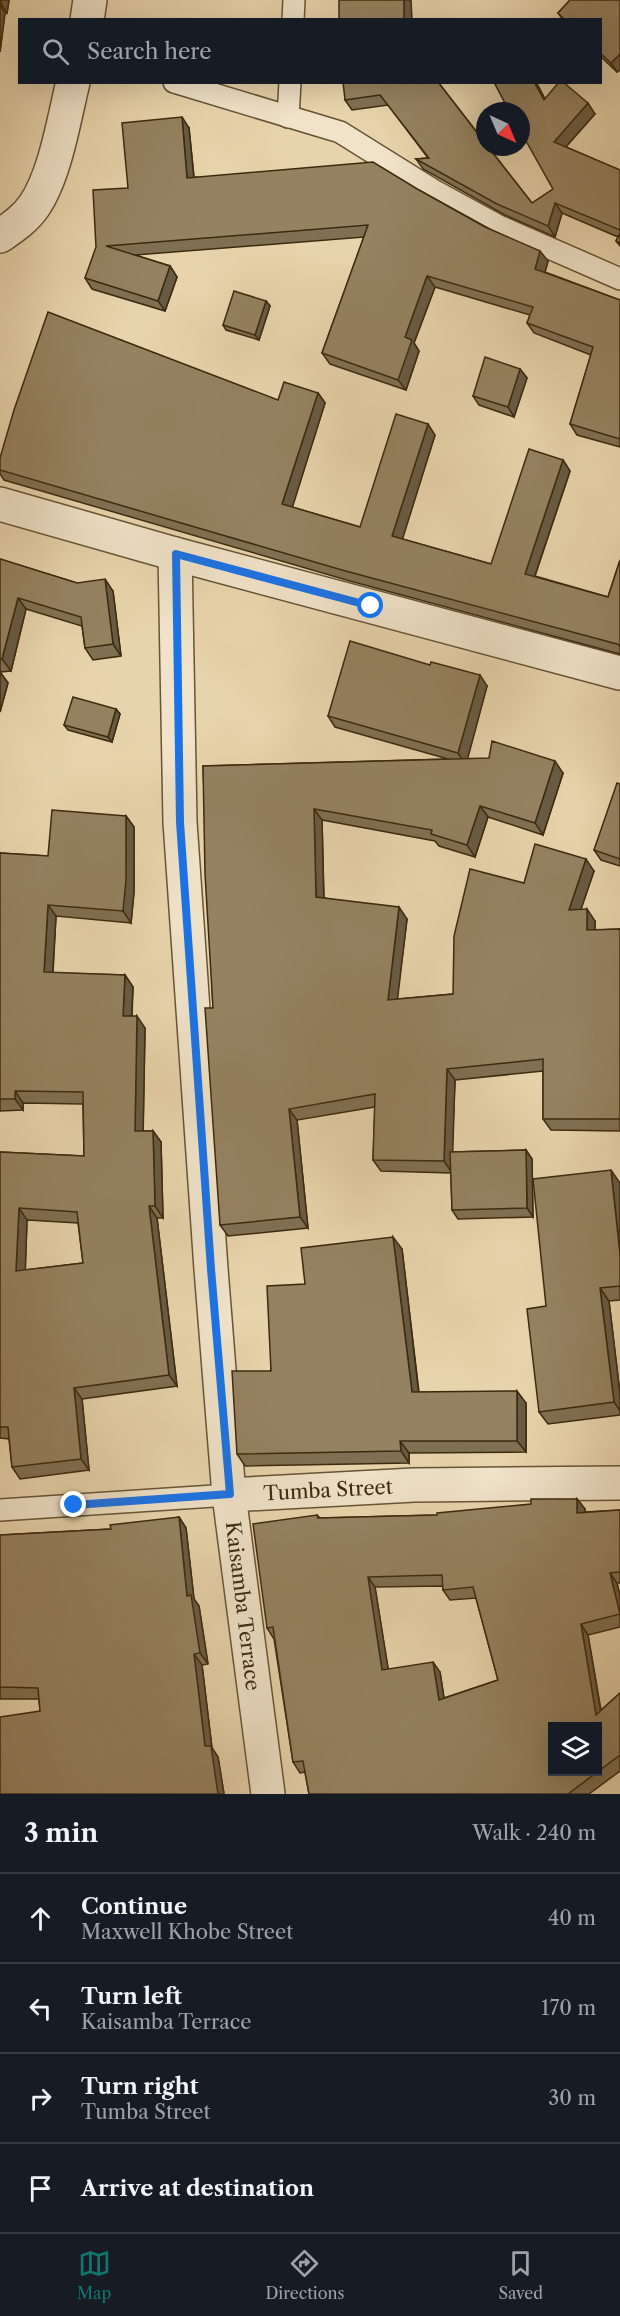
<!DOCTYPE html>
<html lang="en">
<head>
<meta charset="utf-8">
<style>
	body { margin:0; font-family:"Libre Caslon Text",serif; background:#20242c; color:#f1f3f6 }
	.controls { position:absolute; right:18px; bottom:18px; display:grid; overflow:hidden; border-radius:0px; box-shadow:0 6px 24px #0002 }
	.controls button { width:54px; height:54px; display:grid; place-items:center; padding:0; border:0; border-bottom:2px solid #363941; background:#171b24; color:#f1f3f6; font:30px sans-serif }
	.compass { position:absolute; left:476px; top:102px; width:54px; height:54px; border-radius:50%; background:#171b24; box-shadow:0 6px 24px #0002; rotate:136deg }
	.stop { position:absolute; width:18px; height:18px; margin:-14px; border:4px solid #1a73e8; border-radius:50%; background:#fff }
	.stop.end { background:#1a73e8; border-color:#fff; box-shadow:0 2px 6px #0008 }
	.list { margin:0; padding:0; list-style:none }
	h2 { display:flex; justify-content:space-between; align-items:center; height:78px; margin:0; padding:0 24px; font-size:26px }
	h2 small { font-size:20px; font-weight:400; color:#9ea1a6 }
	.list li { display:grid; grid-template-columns:39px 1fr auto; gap:18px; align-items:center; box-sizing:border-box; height:90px; padding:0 24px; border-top:2px solid #363941 }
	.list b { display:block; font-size:22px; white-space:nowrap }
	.list p { margin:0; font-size:20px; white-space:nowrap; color:#9ea1a6 }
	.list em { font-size:20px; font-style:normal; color:#9ea1a6 }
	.icon { flex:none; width:33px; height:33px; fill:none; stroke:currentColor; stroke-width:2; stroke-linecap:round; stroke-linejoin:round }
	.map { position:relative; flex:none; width:620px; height:1794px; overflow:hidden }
	.search { position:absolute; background:#171b24; box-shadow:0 6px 24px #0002; left:18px; right:18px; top:18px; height:66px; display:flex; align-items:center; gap:15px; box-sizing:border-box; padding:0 21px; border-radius:0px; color:#9ea1a6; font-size:22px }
	.sheet { height:438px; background:#171b24 }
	nav { display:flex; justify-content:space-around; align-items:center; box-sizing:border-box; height:84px; border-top:2px solid #363941; background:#171b24; font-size:16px; color:#9ea1a6 }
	nav a { display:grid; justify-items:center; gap:3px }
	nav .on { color:#0f766e }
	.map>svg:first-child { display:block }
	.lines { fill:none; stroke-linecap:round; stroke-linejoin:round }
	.lane-casing { stroke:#675436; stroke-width:24 }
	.street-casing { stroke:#675436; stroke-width:36 }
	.lane { stroke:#f0e3c9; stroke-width:21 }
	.street { stroke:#f0e3c9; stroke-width:33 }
	.wall { fill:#807053; stroke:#3c2a0f; stroke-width:1.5; fill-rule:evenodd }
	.shaded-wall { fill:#685b44; stroke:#3c2a0f; stroke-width:1.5 }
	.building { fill:#958261; stroke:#3c2a0f; stroke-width:1.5; fill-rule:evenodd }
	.route { stroke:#1a73e8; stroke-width:8 }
	.labels { text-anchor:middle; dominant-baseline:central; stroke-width:5; stroke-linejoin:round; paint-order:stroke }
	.street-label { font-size:20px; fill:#3c2a0f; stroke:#f0e3c9 }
</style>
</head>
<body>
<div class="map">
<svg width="620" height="1794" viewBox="0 0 620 1794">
	<rect width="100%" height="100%" fill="#e8d4ac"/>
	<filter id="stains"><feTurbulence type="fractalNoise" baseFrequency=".00333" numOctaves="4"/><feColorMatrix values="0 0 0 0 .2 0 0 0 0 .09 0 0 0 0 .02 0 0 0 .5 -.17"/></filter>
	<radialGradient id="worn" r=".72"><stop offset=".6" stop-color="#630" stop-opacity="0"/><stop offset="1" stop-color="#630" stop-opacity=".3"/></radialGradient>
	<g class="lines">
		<defs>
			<g id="lane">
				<polyline points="293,20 294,0"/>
				<polyline points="174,82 340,132 433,190 499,226 620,279"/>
				<polyline points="288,117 290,82"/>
				<polyline points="0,1510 229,1495"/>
			</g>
			<g id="street">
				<polyline points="87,20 90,0"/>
				<path d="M0 236C13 227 25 219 34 206 55 176 64 119 73 82"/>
				<polyline points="0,504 175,554 620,673"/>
				<polyline points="175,554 180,822 211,1269 229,1495 268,1794"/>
				<polyline points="229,1495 414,1485 620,1483"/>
			</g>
		</defs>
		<use href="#lane" class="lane-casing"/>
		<use href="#street" class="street-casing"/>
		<use href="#lane" class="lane"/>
		<use href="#street" class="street"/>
	</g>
	<g class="wall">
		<polygon points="0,0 9,0 7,13 5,13 0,52"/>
		<polygon points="570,0 620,0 620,70 617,72 600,56 600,20 563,20 558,13"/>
		<polygon points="438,82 532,203 553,189 494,82 536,82 545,99 595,114 566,147 620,170 620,246 616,241 618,237 562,213 555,237 505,215 423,169 416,159 428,158 388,105 352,110 345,100"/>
		<polygon points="189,128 194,177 419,190 548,261 545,272 620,300 620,447 577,435 570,424 591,355 534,333 527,323 530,315 435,287 414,343 419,351 406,390 330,364 322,353 364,237 135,255 170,266 177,277 165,311 92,289 85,278 128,188"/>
		<polygon points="266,301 270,306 259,340 226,330 223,325"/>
		<polygon points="520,369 527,378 514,417 479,405 473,396"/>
		<polygon points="318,393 325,403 292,507 360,527 435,435 402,539 491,564 563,460 570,471 535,576 608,597 620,560 620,654 350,581 4,480 0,474 0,458 278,400"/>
		<polygon points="0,559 77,583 113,591 121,656 93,660 85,648 82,626 26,609 11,671 0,672 8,683 0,712"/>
		<polygon points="487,686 467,759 563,773 543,835 488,817 475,857 439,846 435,841 322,820 324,898 407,919 397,999 453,994 524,883 594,871 581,909 595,921 595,930 620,929 620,1131 551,1130 543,1119 543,1071 455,1080 452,1152 526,1150 532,1159 533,1217 458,1219 452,1210 451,1173 381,1171 373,1160 375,1107 297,1120 308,1228 228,1236 220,1225 213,1008 203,766 448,759 335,727 328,716"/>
		<polygon points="116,709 120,714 112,742 68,730 64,725"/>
		<polygon points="620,784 620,866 601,860 594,850"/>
		<path d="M126 816 134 827V892L131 923 56 916 53 973 125 975 133 987 132 1016 145 1028 143 1131H153L161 1142 163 1218H157L177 1386 82 1399 89 1470 20 1479 12 1467 9 1439 0 1438V1152L84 1156 83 1104 23 1103V1110L0 1111V853L48 856ZM27 1220 78 1223 83 1263 25 1270Z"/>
		<polygon points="620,1183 620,1300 609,1301 620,1394 620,1415 548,1424 539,1412 546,1306"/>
		<polygon points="402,1249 419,1392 526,1403 526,1452 409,1453 409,1463 245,1466 237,1454 305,1284"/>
		<path d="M577 1499 585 1509V1512L620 1510V1583H617L620 1596V1627L588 1635 601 1710 620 1693V1771L589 1794H309L305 1772 300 1773 293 1762 274 1639 267 1628 317 1515 320 1518 437 1515ZM443 1586V1590L450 1600 476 1598 498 1680 444 1698 440 1672 388 1669 375 1587Z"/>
		<polygon points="179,1517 186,1528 194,1599 199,1606 208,1664 202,1665 212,1748 218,1757 224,1794 0,1794 40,1711 39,1699 0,1699 0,1535 111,1529"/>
	</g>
	<g class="shaded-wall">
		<polygon points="1,0 9,0 7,13 1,4"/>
		<polygon points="404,0 411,0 412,20 404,20"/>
		<polygon points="0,5 5,13 0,52"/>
		<polygon points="620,54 620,70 617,72 611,63"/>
		<polygon points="534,82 536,82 551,110 544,100"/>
		<polygon points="588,103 595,114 561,152 554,142"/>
		<polygon points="182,117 189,128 195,188 187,178"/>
		<polygon points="555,203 562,213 555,237 548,226"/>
		<polygon points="540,251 548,261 543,279 535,269"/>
		<polygon points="170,266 177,277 165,311 158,301"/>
		<polygon points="427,276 435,287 414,343 419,351 406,390 398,380 405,337"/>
		<polygon points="266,301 270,306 259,340 255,335"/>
		<polygon points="520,369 527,378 514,417 508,407"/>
		<polygon points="318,393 325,403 290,515 282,504"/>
		<polygon points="428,424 435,435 400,547 392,536"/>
		<polygon points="563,460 570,471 532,584 525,574"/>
		<polygon points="105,579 113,591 121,656 113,644"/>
		<polygon points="18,598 26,609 11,671 2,659"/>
		<polygon points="0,672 8,683 0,712"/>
		<polygon points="480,675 487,686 466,765 458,753"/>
		<polygon points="116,709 120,714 112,742 108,737"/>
		<polygon points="555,761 563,773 543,835 535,823"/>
		<polygon points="480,806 488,817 475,857 467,845"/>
		<polygon points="314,809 322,820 324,908 316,897"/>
		<polygon points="126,816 134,827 134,892 131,923 123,911"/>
		<polygon points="586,859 594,871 577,921 569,910"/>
		<polygon points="48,905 56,916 52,984 44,972"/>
		<polygon points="399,907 407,919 396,1012 388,1000"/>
		<polygon points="587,909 595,921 595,941 587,930"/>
		<polygon points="125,975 133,987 131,1028 123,1016"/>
		<polygon points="137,1016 145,1028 143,1143 135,1131"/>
		<polygon points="447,1069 455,1080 452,1173 444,1161"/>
		<polygon points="15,1091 23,1103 23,1110 15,1099"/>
		<polygon points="289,1109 297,1120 308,1228 300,1217"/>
		<polygon points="153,1131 161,1142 163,1218 155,1206"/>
		<polygon points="526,1150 532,1159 533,1217 527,1208"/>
		<polygon points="611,1170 620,1183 620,1254"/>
		<polygon points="149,1206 157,1218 177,1386 169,1375"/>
		<polygon points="19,1208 27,1220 25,1282 16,1271"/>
		<polygon points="393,1237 402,1249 420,1404 412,1392"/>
		<polygon points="600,1288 609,1301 620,1394 620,1411 614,1402"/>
		<polygon points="74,1388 82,1399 89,1470 81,1459"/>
		<polygon points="517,1391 526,1403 526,1452 517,1441"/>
		<polygon points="400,1441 409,1453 409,1463 401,1451"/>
		<polygon points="577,1499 585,1509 585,1523 577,1513"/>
		<polygon points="179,1517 186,1528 194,1599 199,1606 208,1664 200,1653 187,1596"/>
		<polygon points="610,1573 617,1583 620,1596 620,1614"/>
		<polygon points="368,1577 375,1587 390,1680 382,1670"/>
		<polygon points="581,1624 588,1635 603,1725 596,1715"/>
		<polygon points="194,1654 202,1665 212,1748 218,1757 224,1794 218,1794 205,1746"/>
		<polygon points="433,1662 440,1672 446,1711 439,1700"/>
	</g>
	<g class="building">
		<rect x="339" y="0" width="65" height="20"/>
		<polygon points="570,0 620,0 620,54 611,63 600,53 600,20 565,20 558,13"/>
		<polygon points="343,82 438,82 485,143 485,147 488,147 532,203 553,189 521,132 521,111 509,111 494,82 534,82 544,100 559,82 563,82 588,103 554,142 620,170 620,230 555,203 548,226 497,204 416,159 429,158 380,95 345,100"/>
		<polygon points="182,117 187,178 373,162 419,190 485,227 540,251 535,269 620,300 620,439 570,424 593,347 527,323 533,307 427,276 405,337 412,340 398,380 322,353 368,225 106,246 170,266 158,301 85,278 96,247 93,190 128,188 122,123"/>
		<polygon points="620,233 620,243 616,241"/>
		<polygon points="234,291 266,301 255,335 223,325"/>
		<polygon points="48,312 278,400 284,382 318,393 282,504 360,527 396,414 428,424 392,536 491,564 529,449 563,460 525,574 608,597 620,560 620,646 617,644 342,570 0,470 0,458 14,410"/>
		<polygon points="485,357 520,369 508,407 473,396"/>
		<polygon points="0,559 77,583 105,579 113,644 85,648 81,617 18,598 2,659 0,659"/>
		<polygon points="350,641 430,665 431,662 480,675 458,753 328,716"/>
		<polygon points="73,697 116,709 108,737 64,725"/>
		<polygon points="492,741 555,761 535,823 480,806 467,845 431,834 432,830 314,809 316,897 399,907 388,1000 453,994 454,936 470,869 524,883 535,844 586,859 569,910 587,909 587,930 620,929 620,1119 543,1119 543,1059 447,1069 444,1161 373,1160 375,1094 289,1109 300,1217 220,1225 205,1008 213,1008 205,874 203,766 489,758"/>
		<polygon points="617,783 620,784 620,859 594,850"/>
		<path d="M52 810 126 816V880L123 911 48 905 44 972 125 975 123 1016H137L135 1131H153L155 1206H149L169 1375 74 1388 81 1459 12 1467 8 1427H0V1152L84 1156 83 1092 15 1091V1099H0V853L48 856ZM19 1208 77 1212 83 1263 16 1271Z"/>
		<polygon points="526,1150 527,1208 452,1210 450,1152"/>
		<polygon points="611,1170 620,1254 620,1286 600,1288 614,1402 539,1412 527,1309 546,1306 533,1179"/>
		<polygon points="393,1237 412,1392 517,1391 517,1441 400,1441 401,1451 237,1454 232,1371 271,1371 267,1286 305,1284 301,1248"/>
		<path d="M531 1499H577V1513L620 1510V1572L610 1573 620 1614 581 1624 596 1715 620 1693V1755L568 1794H309L303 1761 293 1762 273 1627 267 1628 253 1524 317 1515 318 1518 437 1515V1513L531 1504ZM442 1575 443 1590 473 1587 498 1680 439 1700 433 1662 382 1670 368 1577ZM552 1726H597V1772H552Z"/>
		<polygon points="179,1517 187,1596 191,1595 200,1653 194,1654 205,1746 211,1746 218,1794 0,1794 0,1717 40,1711 38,1688 0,1687 0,1535 111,1529 110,1525"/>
	</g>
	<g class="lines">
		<polyline class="route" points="74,1505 230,1494 211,1269 180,822 176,554 371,606"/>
	</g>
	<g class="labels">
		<g class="street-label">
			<text transform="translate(328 1490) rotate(-3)">Tumba Street</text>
			<text transform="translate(243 1606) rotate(83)">Kaisamba Terrace</text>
		</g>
	</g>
	<rect width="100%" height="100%" filter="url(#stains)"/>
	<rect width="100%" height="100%" fill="url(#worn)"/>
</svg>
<div class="controls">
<button><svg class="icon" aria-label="layers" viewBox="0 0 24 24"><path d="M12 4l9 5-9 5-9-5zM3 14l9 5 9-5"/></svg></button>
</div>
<svg class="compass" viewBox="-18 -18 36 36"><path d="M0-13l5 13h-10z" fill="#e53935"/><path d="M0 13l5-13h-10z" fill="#9ea1a6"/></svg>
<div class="stop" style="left:371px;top:606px"></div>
<div class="stop end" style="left:74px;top:1505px"></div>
<div class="search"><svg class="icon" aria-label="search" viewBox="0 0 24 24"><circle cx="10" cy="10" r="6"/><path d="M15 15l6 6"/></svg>Search here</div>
</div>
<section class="sheet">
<h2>3 min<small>Walk · 240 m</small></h2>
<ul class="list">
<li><svg class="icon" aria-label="ahead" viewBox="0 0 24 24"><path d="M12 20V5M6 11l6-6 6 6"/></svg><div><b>Continue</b><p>Maxwell Khobe Street</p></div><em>40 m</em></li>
<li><svg class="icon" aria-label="left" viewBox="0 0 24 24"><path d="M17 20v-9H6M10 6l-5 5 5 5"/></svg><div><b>Turn left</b><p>Kaisamba Terrace</p></div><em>170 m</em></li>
<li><svg class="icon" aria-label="right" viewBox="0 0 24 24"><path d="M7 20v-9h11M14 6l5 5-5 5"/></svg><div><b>Turn right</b><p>Tumba Street</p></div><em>30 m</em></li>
<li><svg class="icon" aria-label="arrive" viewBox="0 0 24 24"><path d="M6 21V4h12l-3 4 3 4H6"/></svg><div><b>Arrive at destination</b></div></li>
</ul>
</section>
<nav>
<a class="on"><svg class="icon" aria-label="map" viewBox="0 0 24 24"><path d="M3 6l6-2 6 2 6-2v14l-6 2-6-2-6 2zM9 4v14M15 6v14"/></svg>Map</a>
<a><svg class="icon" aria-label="directions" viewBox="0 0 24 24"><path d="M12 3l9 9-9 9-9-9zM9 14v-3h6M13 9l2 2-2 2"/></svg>Directions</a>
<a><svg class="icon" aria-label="saved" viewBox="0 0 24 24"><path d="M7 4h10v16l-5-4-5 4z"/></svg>Saved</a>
</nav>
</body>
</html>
